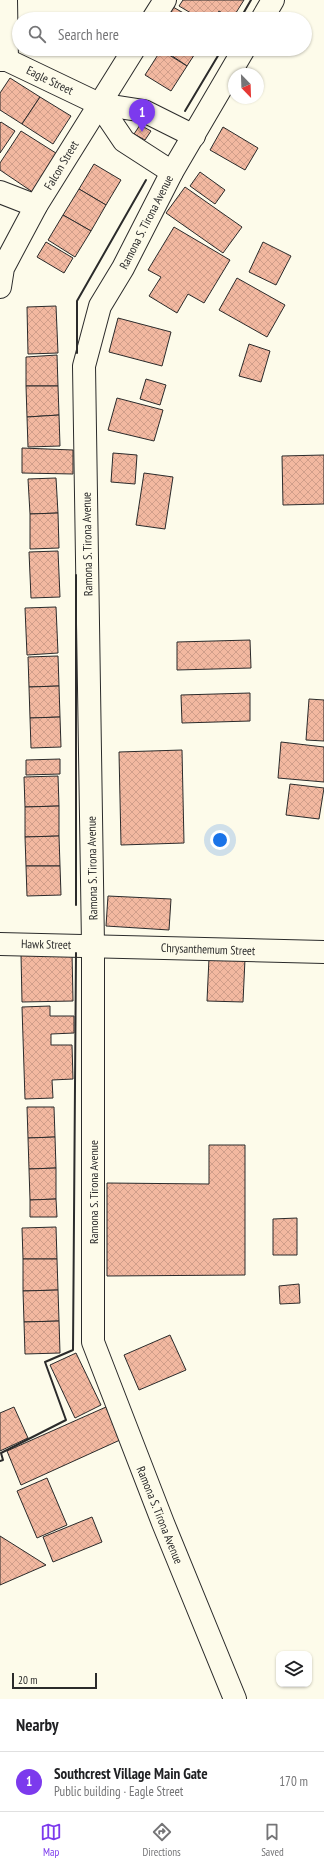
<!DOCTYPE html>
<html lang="en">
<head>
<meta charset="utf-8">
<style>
	body { margin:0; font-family:"PT Sans Narrow",sans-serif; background:#f6f6f6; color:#202124 }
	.controls { position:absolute; right:12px; bottom:12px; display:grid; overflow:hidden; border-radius:8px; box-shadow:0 1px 3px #0004 }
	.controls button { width:36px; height:36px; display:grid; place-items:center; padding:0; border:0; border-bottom:1px solid #e0e0e0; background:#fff; color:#202124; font:20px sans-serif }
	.compass { position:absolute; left:228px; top:68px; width:36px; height:36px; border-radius:50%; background:#fff; box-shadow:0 1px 3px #0004; rotate:157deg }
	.scale { position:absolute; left:12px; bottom:10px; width:85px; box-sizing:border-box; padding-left:4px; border:2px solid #2b2b2b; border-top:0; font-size:11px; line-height:14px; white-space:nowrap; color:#2b2b2b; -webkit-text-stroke:3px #fdfbea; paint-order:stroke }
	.you { position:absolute; left:220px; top:840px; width:14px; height:14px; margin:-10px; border:3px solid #fff; border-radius:50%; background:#1a73e8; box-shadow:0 0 0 6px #1a73e833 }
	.badge { display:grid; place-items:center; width:26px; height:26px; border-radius:50%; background:#7c3aed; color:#fff; font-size:13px; font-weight:700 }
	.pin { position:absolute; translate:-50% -33px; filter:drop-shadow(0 1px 2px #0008) }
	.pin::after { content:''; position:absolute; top:21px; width:14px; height:12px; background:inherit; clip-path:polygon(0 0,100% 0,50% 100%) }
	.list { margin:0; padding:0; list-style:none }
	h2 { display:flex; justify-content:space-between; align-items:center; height:52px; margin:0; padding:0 16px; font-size:17px }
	h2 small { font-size:13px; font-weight:400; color:#757577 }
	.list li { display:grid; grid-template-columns:26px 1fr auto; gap:12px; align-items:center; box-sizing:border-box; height:60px; padding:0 16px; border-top:1px solid #e0e0e0 }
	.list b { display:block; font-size:15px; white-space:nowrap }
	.list p { margin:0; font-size:13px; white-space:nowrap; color:#757577 }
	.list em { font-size:13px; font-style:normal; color:#757577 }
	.icon { flex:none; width:22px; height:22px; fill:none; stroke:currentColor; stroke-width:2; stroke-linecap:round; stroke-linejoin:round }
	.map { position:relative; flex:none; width:324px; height:1699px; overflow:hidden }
	.search { position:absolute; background:#fff; box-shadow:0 1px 3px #0004; left:12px; right:12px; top:12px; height:44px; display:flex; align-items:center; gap:10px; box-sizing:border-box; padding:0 14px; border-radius:22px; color:#757577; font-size:15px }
	.sheet { height:112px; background:#fff }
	nav { display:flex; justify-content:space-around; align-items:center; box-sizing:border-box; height:56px; border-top:1px solid #e0e0e0; background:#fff; font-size:11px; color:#757577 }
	nav a { display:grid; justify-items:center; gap:2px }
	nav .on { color:#7c3aed }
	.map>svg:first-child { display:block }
	.building { fill:url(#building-cross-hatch); stroke:#2b2b2b }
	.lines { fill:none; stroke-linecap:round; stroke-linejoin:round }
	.street-casing { stroke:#2b2b2b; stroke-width:24 }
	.secondary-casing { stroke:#2b2b2b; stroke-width:24 }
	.street { stroke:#fdfbea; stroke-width:22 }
	.secondary { stroke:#fdfbea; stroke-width:22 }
	.wall { stroke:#2b2b2b; stroke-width:2 }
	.labels { text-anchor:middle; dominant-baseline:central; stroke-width:3; stroke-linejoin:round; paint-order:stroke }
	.street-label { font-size:12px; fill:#2b2b2b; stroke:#fdfbea }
</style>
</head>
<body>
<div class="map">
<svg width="324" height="1699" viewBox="0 0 324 1699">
	<defs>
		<pattern id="building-cross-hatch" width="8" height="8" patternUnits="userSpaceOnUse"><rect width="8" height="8" fill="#f2b8a0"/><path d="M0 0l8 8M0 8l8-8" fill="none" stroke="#d09e8a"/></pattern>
	</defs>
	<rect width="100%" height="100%" fill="#fdfbea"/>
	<g class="building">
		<polygon points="183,0 244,0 232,19 219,11 214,19 201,19 179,6"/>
		<polygon points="173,7 194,19 170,19 167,17"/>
		<polygon points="162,49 198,49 187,66"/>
		<polygon points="161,50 187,66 171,91 145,75"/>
		<polygon points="10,78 40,97 22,124 0,110 0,93"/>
		<polygon points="40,97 71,116 53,144 22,124"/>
		<polygon points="1,122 15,131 0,153 0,123"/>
		<polygon points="140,125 151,131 145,140 134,134"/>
		<polygon points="223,127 258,148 245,170 210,150"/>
		<polygon points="21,131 59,155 34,193 0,170 0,163"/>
		<polygon points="94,164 121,180 106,205 79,189"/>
		<polygon points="200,172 225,190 215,204 190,186"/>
		<polygon points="185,187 242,227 223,253 166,213"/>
		<polygon points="79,189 106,205 91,231 63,215"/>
		<polygon points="63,215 91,231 75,257 48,240"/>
		<polygon points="174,227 230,260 204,303 188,294 177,313 149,296 161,277 148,270"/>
		<polygon points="46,242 73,258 64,273 37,257"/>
		<polygon points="263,242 291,256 276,285 249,272"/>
		<polygon points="237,278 285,305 267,337 219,310"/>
		<polygon points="56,306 58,353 28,354 27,307"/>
		<polygon points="118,318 171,332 162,366 109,352"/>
		<polygon points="249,344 270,351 261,382 239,376"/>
		<polygon points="57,355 58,386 26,386 26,357"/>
		<polygon points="146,379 166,385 160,405 140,399"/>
		<polygon points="26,386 58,386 59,415 27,417"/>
		<polygon points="117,398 163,410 154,441 108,430"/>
		<polygon points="59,415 60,446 28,447 27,417"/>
		<polygon points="22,448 73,450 73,474 22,473"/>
		<polygon points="113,453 137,455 135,484 111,482"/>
		<polygon points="324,455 324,504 283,505 282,456"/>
		<polygon points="144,473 173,477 165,529 136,525"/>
		<polygon points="56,478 58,513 30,514 28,479"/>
		<polygon points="58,513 59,548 30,549 30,514"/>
		<polygon points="58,551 60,597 31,598 29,552"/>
		<polygon points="56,607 58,653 27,655 25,608"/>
		<polygon points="250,640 251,668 177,670 177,642"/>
		<polygon points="58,656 59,686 29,687 28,657"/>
		<polygon points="59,686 60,717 30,718 29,687"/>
		<polygon points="250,693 250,721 182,723 181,695"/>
		<polygon points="309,699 324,700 324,741 306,740"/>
		<polygon points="60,717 61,747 31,748 30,718"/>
		<polygon points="281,742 324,747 324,782 278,778"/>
		<polygon points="182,750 184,843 121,845 119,752"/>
		<polygon points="60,759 60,774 26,775 26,760"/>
		<polygon points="58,776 59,806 25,807 24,777"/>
		<polygon points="290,784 324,788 319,819 286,815"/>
		<polygon points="59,806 59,836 25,837 25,807"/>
		<polygon points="59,836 60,866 26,866 25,837"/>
		<polygon points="26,866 60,866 61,895 27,896"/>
		<polygon points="108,896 171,899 169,930 106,926"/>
		<polygon points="72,952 73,1001 22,1002 21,954"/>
		<polygon points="209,958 245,959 243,1002 207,1001"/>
		<polygon points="50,1006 50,1016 74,1016 74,1033 51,1034 51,1045 72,1045 73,1079 52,1080 53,1098 25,1099 22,1007"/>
		<polygon points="27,1107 54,1107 55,1137 28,1138"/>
		<polygon points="55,1137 56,1168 29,1169 28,1138"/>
		<polygon points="209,1145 245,1145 245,1275 107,1276 107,1183 209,1184"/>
		<polygon points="56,1168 56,1199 30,1200 29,1169"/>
		<polygon points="56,1199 57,1217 30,1217 30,1200"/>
		<polygon points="297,1218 297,1255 273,1255 273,1219"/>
		<polygon points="56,1227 57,1259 23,1259 22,1228"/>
		<polygon points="23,1259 57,1259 58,1290 23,1291"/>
		<polygon points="299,1284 300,1303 280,1304 279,1286"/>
		<polygon points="58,1290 59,1321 24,1322 23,1291"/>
		<polygon points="59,1321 60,1353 25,1354 24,1322"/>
		<polygon points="170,1335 186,1370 139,1390 124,1355"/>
		<polygon points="76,1353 101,1405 75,1418 50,1365"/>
		<polygon points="14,1407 28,1438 0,1451 0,1413"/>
		<polygon points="106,1407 120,1440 21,1485 7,1451"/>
		<polygon points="47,1478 67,1525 37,1538 17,1491"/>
		<polygon points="92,1517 102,1542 53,1562 43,1537"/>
		<polygon points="0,1536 46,1565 0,1585"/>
	</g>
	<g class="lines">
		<defs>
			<g id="street">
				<polyline points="6,0 7,60"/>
				<polyline points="153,19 165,0"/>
				<polyline points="0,60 7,60 99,104 144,111 194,136"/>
				<polyline points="99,104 124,141 172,172"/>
				<polyline points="0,192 36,206"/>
				<polyline points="0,287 3,268 36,206 134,49"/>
				<polyline points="0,944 324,952"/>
			</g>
			<g id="secondary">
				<polyline points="262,19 273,0"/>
				<polyline points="235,1699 163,1523 93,1342 93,945 84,366 100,306 123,268 172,172 244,49"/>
			</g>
		</defs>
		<use href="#street" class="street-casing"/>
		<use href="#secondary" class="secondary-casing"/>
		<use href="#street" class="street"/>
		<use href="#secondary" class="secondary"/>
		<g class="wall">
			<polyline points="240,19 251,0"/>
			<polyline points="185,111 222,49"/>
			<polyline points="77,353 77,301 146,180"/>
			<polyline points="76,905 76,575"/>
			<polyline points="0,1461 3,1460 1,1453 66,1420 45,1362 73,1350 76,953"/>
		</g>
	</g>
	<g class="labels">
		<g class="street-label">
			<text transform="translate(50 80) rotate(26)">Eagle Street</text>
			<text transform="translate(61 165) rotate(-59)">Falcon Street</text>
			<text transform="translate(146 222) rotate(-63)">Ramona S. Tirona Avenue</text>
			<text transform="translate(87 544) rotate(-91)">Ramona S. Tirona Avenue</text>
			<text transform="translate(92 868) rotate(-91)">Ramona S. Tirona Avenue</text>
			<text transform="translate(46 944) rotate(1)">Hawk Street</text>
			<text transform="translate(208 949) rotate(2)">Chrysanthemum Street</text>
			<text transform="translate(93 1192) rotate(-90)">Ramona S. Tirona Avenue</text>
			<text transform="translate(160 1515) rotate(68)">Ramona S. Tirona Avenue</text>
		</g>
	</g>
</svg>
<div class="controls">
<button><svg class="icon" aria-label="layers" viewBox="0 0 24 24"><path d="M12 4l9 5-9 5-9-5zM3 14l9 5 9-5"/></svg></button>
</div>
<svg class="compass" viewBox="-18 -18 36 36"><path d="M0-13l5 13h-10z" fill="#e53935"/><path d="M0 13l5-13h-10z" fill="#757577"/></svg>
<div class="scale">20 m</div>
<div class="you"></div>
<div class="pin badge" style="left:142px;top:132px">1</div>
<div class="search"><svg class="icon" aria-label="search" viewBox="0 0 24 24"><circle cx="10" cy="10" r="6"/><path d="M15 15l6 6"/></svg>Search here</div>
</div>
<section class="sheet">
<h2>Nearby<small></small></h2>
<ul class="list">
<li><span class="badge">1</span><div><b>Southcrest Village Main Gate</b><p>Public building · Eagle Street</p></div><em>170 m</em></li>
</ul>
</section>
<nav>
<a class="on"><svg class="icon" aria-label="map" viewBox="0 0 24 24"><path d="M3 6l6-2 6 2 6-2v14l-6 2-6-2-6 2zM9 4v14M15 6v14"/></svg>Map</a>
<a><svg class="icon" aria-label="directions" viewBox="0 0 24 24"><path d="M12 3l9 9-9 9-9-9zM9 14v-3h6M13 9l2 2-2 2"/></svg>Directions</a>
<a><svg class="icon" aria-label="saved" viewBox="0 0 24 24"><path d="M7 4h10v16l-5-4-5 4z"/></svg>Saved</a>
</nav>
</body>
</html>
